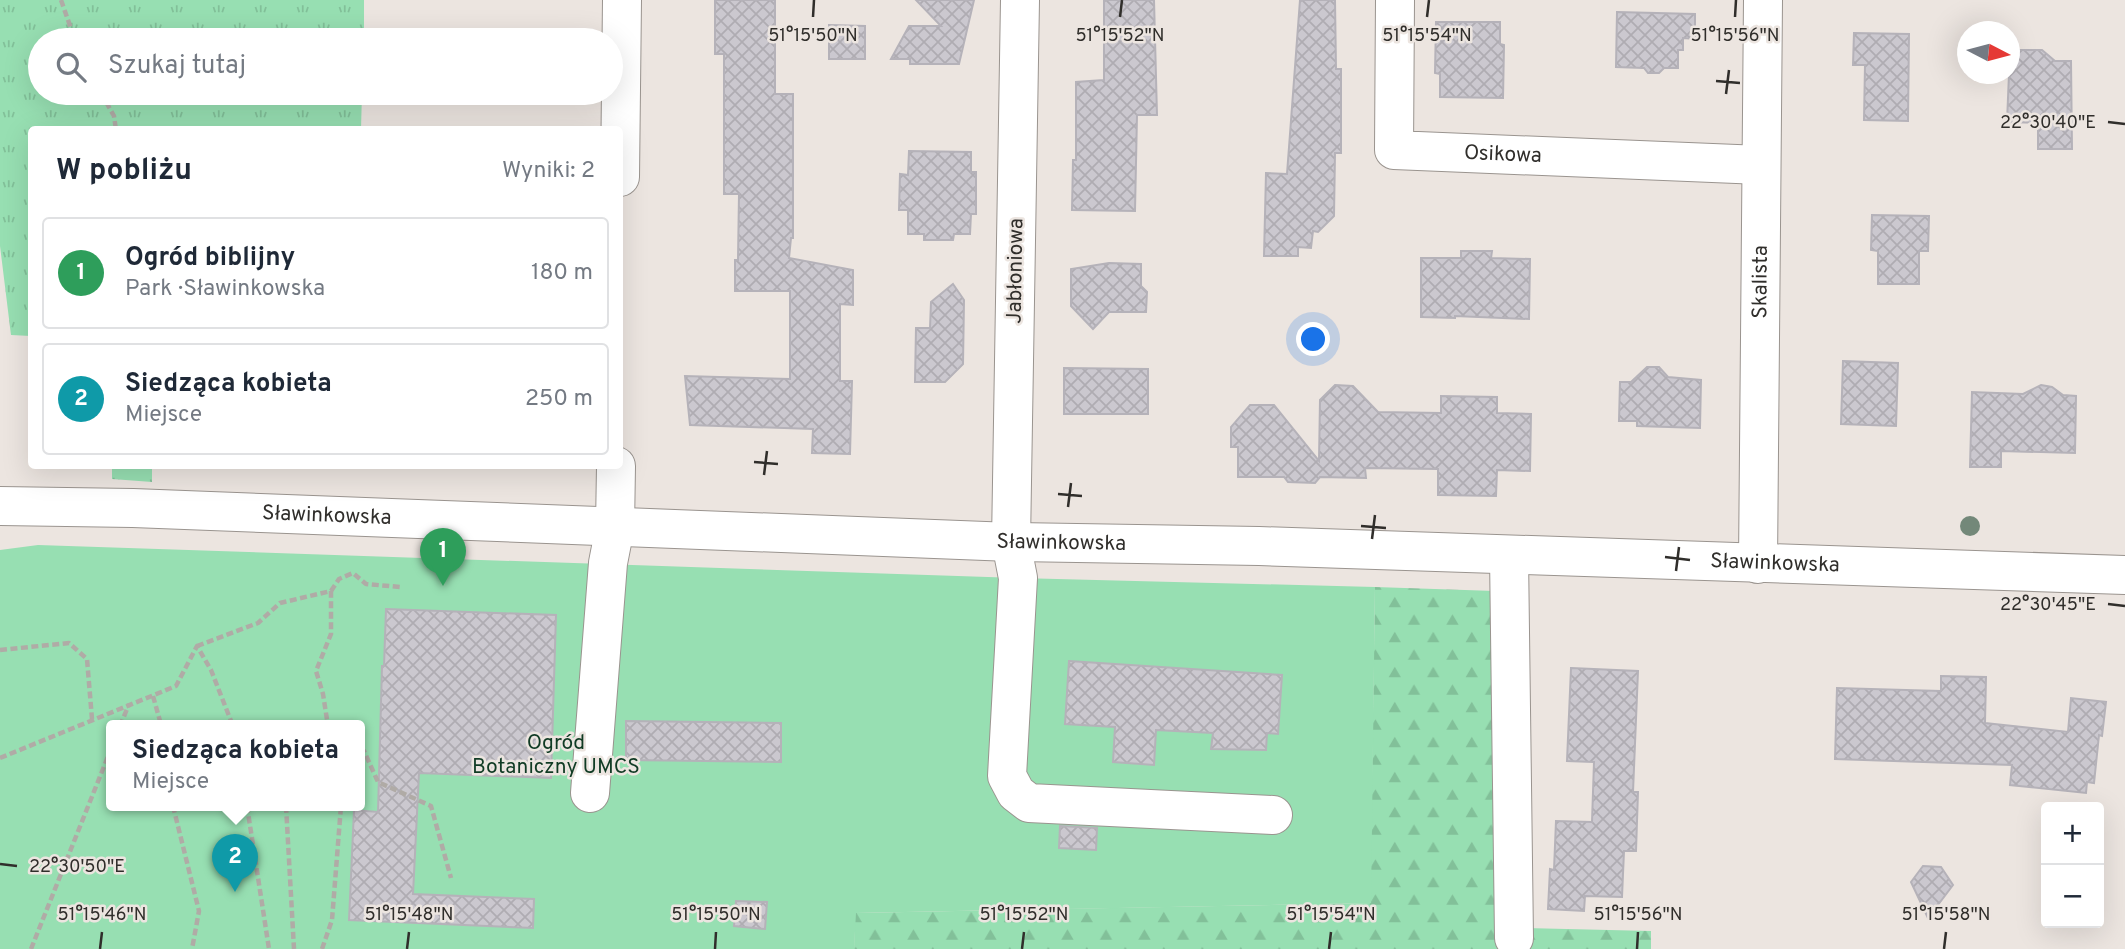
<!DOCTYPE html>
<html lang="pl">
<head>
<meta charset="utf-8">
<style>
	body { margin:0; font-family:Overpass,sans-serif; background:#f6f6f7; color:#1f2937 }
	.controls { position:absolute; right:21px; bottom:21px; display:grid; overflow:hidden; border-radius:7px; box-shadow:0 7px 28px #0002 }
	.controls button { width:63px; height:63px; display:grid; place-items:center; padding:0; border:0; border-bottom:2px solid #e0e1e3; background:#fff; color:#1f2937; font:35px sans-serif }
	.compass { position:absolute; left:1957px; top:21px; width:63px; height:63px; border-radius:50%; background:#fff; box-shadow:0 7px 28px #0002; rotate:96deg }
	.you { position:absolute; left:1314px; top:340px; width:24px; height:24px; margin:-18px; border:5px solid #fff; border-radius:50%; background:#1a73e8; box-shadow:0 0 0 10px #1a73e833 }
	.badge { display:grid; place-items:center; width:46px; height:46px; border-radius:50%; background:#0b8043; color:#fff; font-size:23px; font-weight:700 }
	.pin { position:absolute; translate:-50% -58px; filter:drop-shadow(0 2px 4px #0008) }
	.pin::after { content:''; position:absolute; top:37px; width:24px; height:21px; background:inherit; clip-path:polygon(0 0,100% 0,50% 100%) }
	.popup { position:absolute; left:106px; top:720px; width:259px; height:91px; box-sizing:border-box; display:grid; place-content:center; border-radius:7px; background:#fff; filter:drop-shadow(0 2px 5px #0005); font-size:23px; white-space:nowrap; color:#747a83 }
	.popup b { font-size:26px; color:#1f2937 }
	.popup::after { content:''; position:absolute; left:50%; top:100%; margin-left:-14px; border:14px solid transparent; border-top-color:#fff }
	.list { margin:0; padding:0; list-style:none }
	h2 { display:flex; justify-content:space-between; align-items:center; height:91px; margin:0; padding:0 28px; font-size:30px }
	h2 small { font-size:23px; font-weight:400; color:#747a83 }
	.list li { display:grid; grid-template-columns:46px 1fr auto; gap:21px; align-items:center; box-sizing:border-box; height:112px; margin:0 14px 14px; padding:0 14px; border:2px solid #e0e1e3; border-radius:7px }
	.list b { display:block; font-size:26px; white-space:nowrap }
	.list p { margin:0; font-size:23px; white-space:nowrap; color:#747a83 }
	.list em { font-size:23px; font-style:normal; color:#747a83 }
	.icon { flex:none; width:38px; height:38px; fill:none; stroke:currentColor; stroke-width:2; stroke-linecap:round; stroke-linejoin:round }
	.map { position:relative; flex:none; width:2125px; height:949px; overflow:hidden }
	.search { position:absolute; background:#fff; box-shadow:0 7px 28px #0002; left:28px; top:28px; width:595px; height:77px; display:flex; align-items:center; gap:18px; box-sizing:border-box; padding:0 24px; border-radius:38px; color:#747a83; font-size:26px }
	.panel { position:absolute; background:#fff; box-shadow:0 7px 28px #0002; left:28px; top:126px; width:595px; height:343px; border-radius:7px }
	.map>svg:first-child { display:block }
	.grass { fill:url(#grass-tufts) }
	.forest { fill:url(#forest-firs) }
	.garden { fill:#97dfb2; fill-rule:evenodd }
	.building { fill:url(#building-cross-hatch); stroke:#b5b2b9; stroke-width:2 }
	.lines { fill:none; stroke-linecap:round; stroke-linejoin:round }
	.minor-casing { stroke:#9a948f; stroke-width:40 }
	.path { stroke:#b0aba6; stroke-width:4.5; stroke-dasharray:7 3.5; stroke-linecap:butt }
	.minor { stroke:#fff; stroke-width:38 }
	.tree { fill:#738879 }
	.ticks { fill:none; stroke:#302e2b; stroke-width:2.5 }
	.labels { text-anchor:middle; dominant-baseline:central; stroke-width:5; stroke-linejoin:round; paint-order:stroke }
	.street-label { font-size:21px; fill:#302e2b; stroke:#ece5e0 }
	.park-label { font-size:21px; fill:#103b24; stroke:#ece5e0 }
	.ticks-label { font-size:18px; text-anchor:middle; fill:#302e2b; stroke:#ece5e0; stroke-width:5; stroke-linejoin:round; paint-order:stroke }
</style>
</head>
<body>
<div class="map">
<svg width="2125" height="949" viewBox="0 0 2125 949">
	<defs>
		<pattern id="grass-tufts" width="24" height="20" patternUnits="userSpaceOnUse" patternTransform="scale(1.75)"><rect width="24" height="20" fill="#97dfb2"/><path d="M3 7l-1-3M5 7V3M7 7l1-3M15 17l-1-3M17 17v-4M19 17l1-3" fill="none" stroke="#82c099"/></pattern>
		<pattern id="forest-firs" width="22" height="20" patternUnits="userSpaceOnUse" patternTransform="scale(1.75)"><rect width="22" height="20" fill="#97dfb2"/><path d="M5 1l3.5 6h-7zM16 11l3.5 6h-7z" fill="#82c099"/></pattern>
		<pattern id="building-cross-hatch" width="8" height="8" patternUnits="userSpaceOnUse" patternTransform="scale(1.75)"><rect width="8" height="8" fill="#cbc8cf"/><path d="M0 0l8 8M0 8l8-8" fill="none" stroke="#afacb2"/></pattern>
	</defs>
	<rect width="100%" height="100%" fill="#ece5e0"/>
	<g class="grass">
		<polygon points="0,0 364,0 364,40 40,40 40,93 362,93 361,129 32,130 31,336 11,335 0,246"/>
		<polygon points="112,466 152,466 152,482 112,479"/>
	</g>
	<polygon class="forest" points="1375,587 1525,592 1525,928 1651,931 1651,949 854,949 855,913 1370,903"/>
	<path class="garden" d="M38 545 1018 578 1375 587 1371 903 856 913 854 949H0V550ZM111 726H359V806H111Z"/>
	<g class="building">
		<polygon points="715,0 775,0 775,94 793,94 793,238 791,238 789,258 853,270 853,305 840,304 840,381 852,381 850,454 812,453 813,429 690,425 685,376 790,379 790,291 735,291 735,260 738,260 739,194 724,194 724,54 715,54"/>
		<polygon points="916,0 974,0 959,64 910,64 910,59 891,59 909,26 941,26"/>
		<polygon points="1104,0 1154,0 1157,115 1137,115 1135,211 1072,210 1073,160 1076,160 1076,82 1104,80"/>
		<polygon points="1300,0 1335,0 1336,69 1341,69 1341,153 1335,153 1334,216 1318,232 1313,231 1311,248 1298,247 1298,256 1264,256 1266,173 1287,174"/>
		<polygon points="1617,12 1695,14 1695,39 1683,38 1683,50 1678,50 1678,68 1664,68 1659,73 1648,73 1644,68 1616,67"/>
		<polygon points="1436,22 1500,22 1500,44 1504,45 1503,98 1440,97 1440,74 1435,73"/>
		<polygon points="829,25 865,26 865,59 829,59"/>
		<polygon points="1854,33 1909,34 1908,121 1864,120 1865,65 1853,65"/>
		<polygon points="2010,50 2042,50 2055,61 2071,61 2072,149 2038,149 2038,123 2007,122"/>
		<polygon points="909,151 971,152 971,172 976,172 976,214 971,214 970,234 954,234 953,240 924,240 924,234 908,234 908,210 899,210 900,174 908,175"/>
		<polygon points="1872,215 1929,216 1928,251 1919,251 1919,284 1878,284 1878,251 1871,250"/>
		<polygon points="1461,251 1492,251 1491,258 1530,259 1529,319 1455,316 1455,318 1421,317 1421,258 1461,258"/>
		<polygon points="1109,263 1141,264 1141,286 1147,292 1146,312 1109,312 1093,329 1071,306 1071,269"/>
		<polygon points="953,284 964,300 963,364 945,382 915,382 916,328 930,328 931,302"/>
		<polygon points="1843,361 1898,363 1896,426 1841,424"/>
		<polygon points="1647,367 1659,367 1668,377 1701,380 1700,428 1637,426 1637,421 1619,421 1620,382 1631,382"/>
		<polygon points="1064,368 1148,369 1148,414 1064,414"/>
		<polygon points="1335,385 1353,386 1378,412 1441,413 1441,396 1497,397 1497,413 1531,414 1530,471 1497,470 1496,496 1438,495 1438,469 1365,468 1366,478 1320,477 1315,483 1288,482 1284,477 1238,477 1238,447 1231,447 1231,427 1250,405 1274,405 1319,461 1320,400"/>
		<polygon points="2041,385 2052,387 2063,395 2076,396 2075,453 2001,451 2001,467 1970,467 1972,392 2023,394"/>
		<polygon points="386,609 556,615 551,778 419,773 413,894 534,899 533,928 349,920 354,810 378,812 382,666 384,666"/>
		<polygon points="1069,661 1282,675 1278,734 1267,733 1266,750 1211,749 1213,733 1156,730 1154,765 1113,762 1115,727 1065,724"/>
		<polygon points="1571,668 1638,671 1633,792 1638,792 1636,851 1624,851 1622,897 1585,896 1584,911 1548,909 1550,869 1554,870 1556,821 1592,822 1594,762 1567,761"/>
		<polygon points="1941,676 1986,677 1985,723 2068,732 2071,698 2106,702 2102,736 2099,735 2094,783 2087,782 2086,793 2010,785 2012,765 1835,759 1837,688 1941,691"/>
		<polygon points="626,721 781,723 781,762 626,760"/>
		<polygon points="1060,826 1097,828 1096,850 1059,848"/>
		<polygon points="1923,866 1941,867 1953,885 1928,918 1911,882"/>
		<polygon points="736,901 767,902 765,929 734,926"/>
	</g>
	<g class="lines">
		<defs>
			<g id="minor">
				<polyline points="1020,0 1011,542 1018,578 1007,776 1016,793 1029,803 1273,815"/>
				<path id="s1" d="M1395 0 1394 150 1761 165"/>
				<polyline points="620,177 622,0"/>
				<path id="s2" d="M0 506 133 508 1011 542 1259 546 2125 575"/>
				<polyline points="1509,555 1514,938"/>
				<path id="s3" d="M1758 564 1763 0"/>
				<polyline points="590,793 608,563 615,527 616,466"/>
			</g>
		</defs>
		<use href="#minor" class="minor-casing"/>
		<g class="path">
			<polyline points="61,0 75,40"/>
			<polyline points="101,93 114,116 116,130"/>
			<polyline points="331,591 339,579 353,573 366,584 400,587"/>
			<polyline points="197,646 258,623 280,603 331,591 331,634 316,671 323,694 328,726"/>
			<polyline points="0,650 69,643 87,659 92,719"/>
			<polyline points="153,696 160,721 164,726"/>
			<polyline points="120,726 129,704"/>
			<polyline points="359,750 364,751 378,782 431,806 451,878"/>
			<polyline points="0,758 176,686 197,646 211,670 233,726"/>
			<polyline points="173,806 199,911 192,949"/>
			<polyline points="247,806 269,949"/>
			<polyline points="286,806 294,949"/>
			<polyline points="31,949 111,749"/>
			<polyline points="322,949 332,920 341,806"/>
		</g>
		<use href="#minor" class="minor"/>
	</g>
	<circle class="tree" cx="1970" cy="526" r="10"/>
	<path class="ticks" d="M813 17 814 0M1120 17 1122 0M1427 17 1429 0M1735 17 1736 0M1716 81 1740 83M1726 94 1729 70M2108 122 2125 124M754 462 778 464M764 475 767 451M1058 494 1082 496M1068 507 1071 483M1361 526 1386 528M1372 539 1375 515M1665 557 1690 560M1676 571 1679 547M2108 604 2125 606M0 864 17 866M100 949 102 932M407 949 409 932M715 949 716 932M1022 949 1024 932M1329 949 1331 932M1637 949 1638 932M1944 949 1946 932"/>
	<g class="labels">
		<g class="street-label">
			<text stroke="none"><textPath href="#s1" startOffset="259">Osikowa</textPath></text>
			<text transform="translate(1016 271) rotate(-89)">Jabłoniowa</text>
			<text stroke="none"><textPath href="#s3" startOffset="282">Skalista</textPath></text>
			<text stroke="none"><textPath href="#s2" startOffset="327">Sławinkowska</textPath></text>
			<text stroke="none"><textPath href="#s2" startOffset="1062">Sławinkowska</textPath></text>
			<text stroke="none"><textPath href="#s2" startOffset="1776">Sławinkowska</textPath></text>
		</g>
		<g class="park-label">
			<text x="556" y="743">Ogród<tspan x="556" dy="24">Botaniczny UMCS</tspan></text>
		</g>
	</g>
	<g class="ticks-label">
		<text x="813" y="41">51°15'50"N</text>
		<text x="1120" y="41">51°15'52"N</text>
		<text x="1427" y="41">51°15'54"N</text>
		<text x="1735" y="41">51°15'56"N</text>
		<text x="2048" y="128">22°30'40"E</text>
		<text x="2048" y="610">22°30'45"E</text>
		<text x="77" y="872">22°30'50"E</text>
		<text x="102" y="920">51°15'46"N</text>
		<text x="409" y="920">51°15'48"N</text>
		<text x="716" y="920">51°15'50"N</text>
		<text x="1024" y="920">51°15'52"N</text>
		<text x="1331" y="920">51°15'54"N</text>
		<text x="1638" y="920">51°15'56"N</text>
		<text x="1946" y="920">51°15'58"N</text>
	</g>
</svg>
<div class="controls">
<button>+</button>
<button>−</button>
</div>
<svg class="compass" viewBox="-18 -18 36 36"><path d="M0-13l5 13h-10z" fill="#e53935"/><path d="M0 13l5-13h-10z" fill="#747a83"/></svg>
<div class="you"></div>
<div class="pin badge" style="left:443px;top:586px;background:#2e9e5b">1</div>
<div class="pin badge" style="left:235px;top:892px;background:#0f9aa8">2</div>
<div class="popup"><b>Siedząca kobieta</b>Miejsce</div>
<div class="search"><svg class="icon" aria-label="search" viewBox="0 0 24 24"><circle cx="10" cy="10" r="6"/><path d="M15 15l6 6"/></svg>Szukaj tutaj</div>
<section class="panel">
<h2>W pobliżu<small>Wyniki: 2</small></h2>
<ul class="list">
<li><span class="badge" style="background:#2e9e5b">1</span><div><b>Ogród biblijny</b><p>Park · Sławinkowska</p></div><em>180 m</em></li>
<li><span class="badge" style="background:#0f9aa8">2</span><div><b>Siedząca kobieta</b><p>Miejsce</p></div><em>250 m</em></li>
</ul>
</section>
</div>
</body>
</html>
